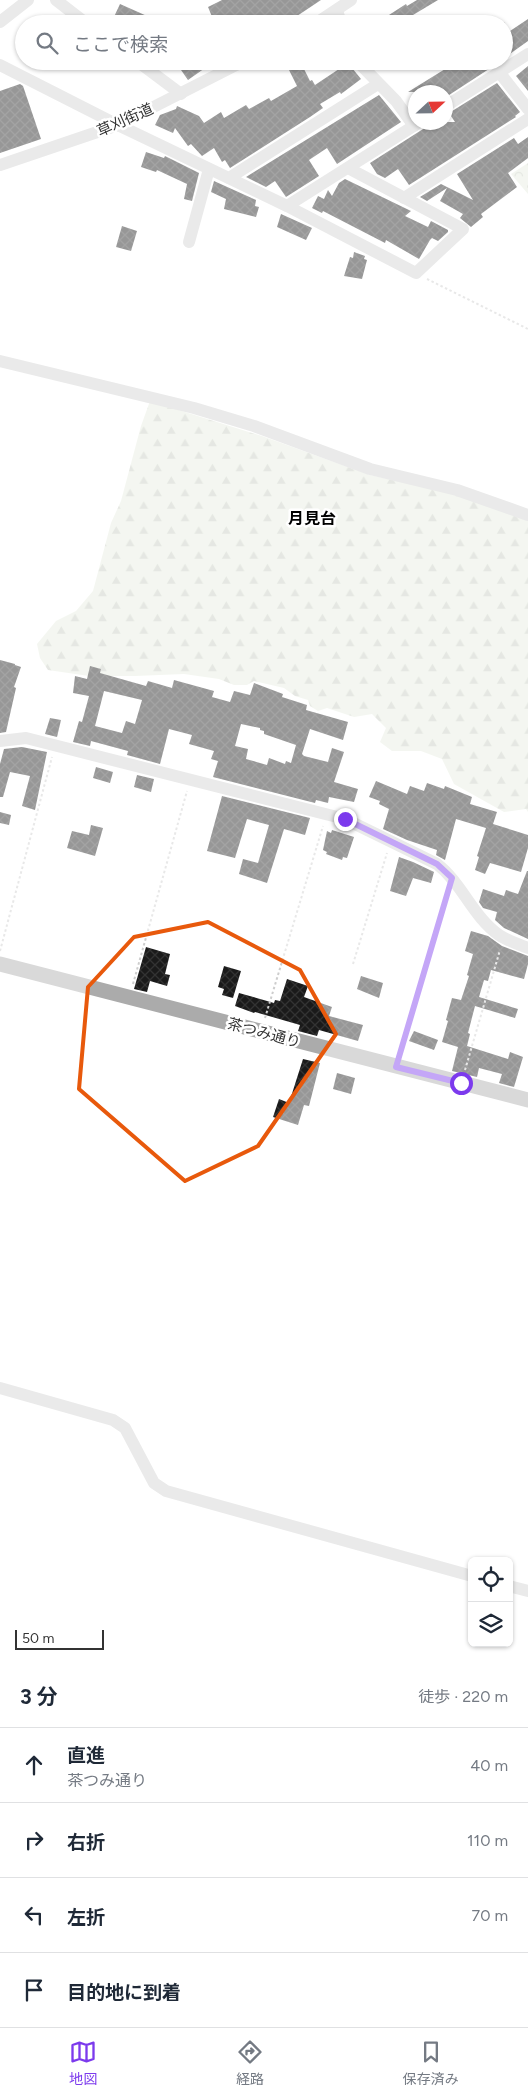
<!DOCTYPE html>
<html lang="ja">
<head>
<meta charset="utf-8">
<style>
	body { margin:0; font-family:Figtree,"Noto Sans JP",sans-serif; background:#f6f6f7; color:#1f2937 }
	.controls { position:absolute; right:15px; bottom:15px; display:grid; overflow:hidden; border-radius:8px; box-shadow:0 1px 4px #0004 }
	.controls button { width:45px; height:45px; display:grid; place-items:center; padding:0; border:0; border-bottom:1px solid #e0e1e3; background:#fff; color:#1f2937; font:25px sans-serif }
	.compass { position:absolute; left:408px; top:85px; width:45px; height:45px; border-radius:50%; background:#fff; box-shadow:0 1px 4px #0004; rotate:68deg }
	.scale { position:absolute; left:15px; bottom:12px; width:89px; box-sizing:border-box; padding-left:5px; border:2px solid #333; border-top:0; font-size:14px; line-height:18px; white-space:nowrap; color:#333; -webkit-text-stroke:4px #fff; paint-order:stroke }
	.stop { position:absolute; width:15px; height:15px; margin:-11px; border:4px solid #7c3aed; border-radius:50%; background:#fff }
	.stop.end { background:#7c3aed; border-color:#fff; box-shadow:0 1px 5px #0008 }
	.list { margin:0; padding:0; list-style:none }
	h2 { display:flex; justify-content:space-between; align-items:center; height:65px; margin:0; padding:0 20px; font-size:21px }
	h2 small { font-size:16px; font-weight:400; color:#747a83 }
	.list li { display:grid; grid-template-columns:32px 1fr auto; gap:15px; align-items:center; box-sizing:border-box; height:75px; padding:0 20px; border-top:1px solid #e0e1e3 }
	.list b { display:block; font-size:19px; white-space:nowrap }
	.list p { margin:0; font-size:16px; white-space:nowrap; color:#747a83 }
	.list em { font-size:16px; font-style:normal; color:#747a83 }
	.icon { flex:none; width:28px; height:28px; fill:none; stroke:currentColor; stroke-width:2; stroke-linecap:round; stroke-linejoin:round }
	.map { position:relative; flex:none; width:528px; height:1662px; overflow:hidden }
	.search { position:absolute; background:#fff; box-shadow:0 1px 4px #0004; left:15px; right:15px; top:15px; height:55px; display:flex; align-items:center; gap:12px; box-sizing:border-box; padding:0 18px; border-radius:28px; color:#747a83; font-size:19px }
	.sheet { height:365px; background:#fff }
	nav { display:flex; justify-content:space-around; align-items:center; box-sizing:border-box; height:70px; border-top:1px solid #e0e1e3; background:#fff; font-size:14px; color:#747a83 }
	nav a { display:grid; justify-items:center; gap:2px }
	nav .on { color:#7c3aed }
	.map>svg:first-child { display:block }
	.forest { fill:url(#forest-firs) }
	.park { fill:url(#park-crowns) }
	.building { fill:url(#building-cross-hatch); fill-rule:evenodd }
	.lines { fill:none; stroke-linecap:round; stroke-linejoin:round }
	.path { stroke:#cdcdcd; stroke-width:2; stroke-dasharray:2.5 2.5; stroke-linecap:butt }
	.minor { stroke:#d0d0d0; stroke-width:12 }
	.major { stroke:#ababab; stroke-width:15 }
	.route { stroke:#7c3aed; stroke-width:6 }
	.marked { fill:none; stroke:#e8590c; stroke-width:4; stroke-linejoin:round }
	.labels { text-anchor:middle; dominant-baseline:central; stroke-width:5; stroke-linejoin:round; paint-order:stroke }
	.street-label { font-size:15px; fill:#333; stroke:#fff }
	.neighbourhood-label { font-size:16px; font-weight:bold; fill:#000; stroke:#fff }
</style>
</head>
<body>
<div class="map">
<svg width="528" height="1662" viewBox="0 0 528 1662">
	<defs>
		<pattern id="forest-firs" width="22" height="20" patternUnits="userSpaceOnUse" patternTransform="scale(1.25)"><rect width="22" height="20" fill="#e6ecdf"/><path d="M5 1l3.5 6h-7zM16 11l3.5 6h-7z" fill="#c6cbc0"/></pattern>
		<pattern id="park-crowns" width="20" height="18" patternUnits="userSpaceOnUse" patternTransform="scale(1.25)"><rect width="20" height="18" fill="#e6ecdf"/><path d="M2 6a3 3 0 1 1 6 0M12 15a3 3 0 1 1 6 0" fill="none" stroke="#c6cbc0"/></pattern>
		<pattern id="building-cross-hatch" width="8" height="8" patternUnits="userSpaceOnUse" patternTransform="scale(1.25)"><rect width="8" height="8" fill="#1a1a1a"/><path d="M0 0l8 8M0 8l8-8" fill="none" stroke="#333"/></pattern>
	</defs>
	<rect width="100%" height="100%" fill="#fff"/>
	<polygon class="forest" points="150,401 262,436 370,475 456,494 528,521 528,812 526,809 504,812 454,784 442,759 421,751 392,751 380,742 386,728 372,714 354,717 327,708 318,711 310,706 308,700 295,696 284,688 254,681 247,685 234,685 219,679 184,674 135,676 89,676 48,670 40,658 37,644 56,621 76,611 93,591 111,523 121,501 141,426"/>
	<polygon class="park" points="528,163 528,194 511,174"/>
	<g class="building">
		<polygon points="222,0 321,0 285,24 241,24 236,17 223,24 215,24 208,7"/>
		<polygon points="417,0 438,0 413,15 415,19 408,24 375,24 406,4 407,6"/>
		<polygon points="120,4 165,24 125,24 113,19"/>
		<polygon points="528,19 528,41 504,58 504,22 510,31"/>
		<polygon points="182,61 200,61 205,68 188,80 181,70 186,66"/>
		<polygon points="297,61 300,61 310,81 312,80 315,85 348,63 361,79 341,94 340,92 320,104 323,108 310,117 230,168 225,160 222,162 214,148 202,156 191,144 188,146 175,128 173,133 155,125 160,115 176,109 177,106 199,116 204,123 221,112 224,118 246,105 249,109 269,98 271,101 297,86 287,66"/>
		<polygon points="458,61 488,61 492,67 446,97 446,92 408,92"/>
		<polygon points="528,66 528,91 516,76"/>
		<polygon points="497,83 520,112 515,116 516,117 409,185 398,169 385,178 377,174 370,163 434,122 455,122 449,113"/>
		<polygon points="20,84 23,86 41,139 0,153 0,91"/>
		<polygon points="379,95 401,122 337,164 327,148 309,160 319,176 286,197 275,181 266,187 246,177"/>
		<polygon points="528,137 528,158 508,173 517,187 481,214 483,217 471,227 460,218 463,214 440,201 447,188 427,201 420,197 441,184 473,200 457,174 514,138 518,144"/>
		<polygon points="146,152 164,158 165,156 199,173 192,201 184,199 187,184 157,170 156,172 141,167"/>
		<polygon points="345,179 411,211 405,216 428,227 431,221 448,230 448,232 438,241 432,238 430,240 419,259 386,240 385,243 323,211 322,213 312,208 318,196 324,199 328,190 332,196 339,183"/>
		<polygon points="214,181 256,200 255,206 259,207 256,217 224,209 226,199 211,192"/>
		<polygon points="281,214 312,228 306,240 277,227"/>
		<polygon points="122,226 137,231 131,251 116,247"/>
		<polygon points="354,252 365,256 364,259 367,260 362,279 344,276 350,257 353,258"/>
		<polygon points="0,660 15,664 15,665 21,667 14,687 16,688 6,732 0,733"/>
		<path d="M90 666 101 669 100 673 146 686 148 681 172 688 174 680 214 691 212 697 230 702 234 691 250 695 254 683 283 694 282 697 307 705 306 710 348 722 343 740 310 729 302 754 304 756 328 762 332 748 344 752 334 782 358 789 354 802 329 797 328 803 316 800 315 803 213 777 218 761 211 759 214 751 189 744 192 735 169 729 160 764 127 755 128 751 91 741 90 746 73 742 79 721 82 722 89 696 73 693 75 676 87 679ZM104 691 142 700 135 724 126 721 122 733 95 726ZM241 724 260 728V730L264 731V734L296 745 291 763 286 761 285 764 269 758 267 765 246 759 248 749 235 746Z"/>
		<polygon points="50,718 61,720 57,737 45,734"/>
		<polygon points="22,747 47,752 35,810 22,806 30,776 10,772 3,797 0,797 0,764 4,749"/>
		<polygon points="96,767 113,772 110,783 93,778"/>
		<polygon points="137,775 154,779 151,792 134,787"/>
		<polygon points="376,781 407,794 410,786 424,791 427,783 444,789 445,786 472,797 470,804 497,812 493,824 528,835 528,848 521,872 490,863 485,874 475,870 479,857 477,856 486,828 456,819 445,860 436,855 437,850 407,840 383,829 389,809 379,804 380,801 369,797"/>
		<polygon points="222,796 310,818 305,835 284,829 267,883 239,874 243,859 258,863 269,825 247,819 235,858 207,851"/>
		<polygon points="0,812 11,815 9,825 0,823"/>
		<polygon points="91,825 103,828 95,856 67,848 72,831 89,835"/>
		<polygon points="332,830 354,837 347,858 343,857 342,860 326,854 327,852 323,850 327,831 331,833"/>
		<polygon points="399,857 413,862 432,871 434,872 431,883 413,878 406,896 390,891"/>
		<polygon points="527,871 528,871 528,939 504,928 495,920 497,912 483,908 479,902 483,889 504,896 506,890 518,894"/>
		<polygon points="471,931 488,936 502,946 528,956 528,964 524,979 491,970 488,981 484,980 479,997 518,1009 515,1018 475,1006 468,1033 470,1034 467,1046 508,1059 510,1052 523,1057 514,1087 499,1083 502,1074 479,1068 477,1077 452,1071 458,1047 442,1042 448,1021 446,1020 452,998 461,1000 469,976 467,975 473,954 465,951"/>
		<polygon points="146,947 170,954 165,974 170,975 167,986 150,981 147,992 134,989"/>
		<polygon points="224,966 241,971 233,998 222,995 224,989 218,987"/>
		<polygon points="361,976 383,983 379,998 357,989"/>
		<polygon points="287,979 308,986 304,997 332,1007 329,1016 363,1025 358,1041 319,1030 317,1036 298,1031 300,1025 255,1012 254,1013 235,1006 239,993 274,1003 275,1000 280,1001"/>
		<polygon points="414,1031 438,1040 434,1050 409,1041"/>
		<polygon points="303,1059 320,1063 309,1106 304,1105 298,1125 273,1117 279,1099 289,1103"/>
		<polygon points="337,1073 355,1078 351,1094 333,1089"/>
	</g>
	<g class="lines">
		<g class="path">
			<polyline points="427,279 528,329"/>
			<polyline points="0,951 52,757"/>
			<polyline points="353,964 387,853"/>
			<polyline points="133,984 187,791"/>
			<polyline points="265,1018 323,826"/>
			<polyline points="401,1053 434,933 447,894"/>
			<polyline points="465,1070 500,950"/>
		</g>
		<g class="minor">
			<polyline points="56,0 87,24"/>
			<polyline points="337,10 341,24"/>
			<polyline points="0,22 28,0"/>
			<polyline points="315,24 351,0"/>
			<polyline points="137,61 181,94"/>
			<polyline points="357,61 396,101 414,126"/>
			<polyline points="0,65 118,125 287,206 416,273 463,229 348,168"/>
			<polyline points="499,72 528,109"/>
			<polyline points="446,106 528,54"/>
			<polyline points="0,165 118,125 244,61"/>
			<polyline points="229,178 378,84"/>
			<polyline points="404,198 528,119"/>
			<polyline points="287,206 420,122"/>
			<polyline points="189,242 209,169"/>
			<polyline points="0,361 194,408 254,426 370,469 457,490 528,515"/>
			<path d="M0 741 26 738 345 819 437 864C462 883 473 917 499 935 508 941 518 944 528 948"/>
			<polyline points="0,1388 113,1420 125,1428 154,1483 166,1491 472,1576"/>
			<polyline points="509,1586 528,1591"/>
		</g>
		<polyline class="major" points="0,964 528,1100"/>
	</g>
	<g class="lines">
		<polyline class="route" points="345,819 437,864 452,878 396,1067 461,1083"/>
	</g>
	<path d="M0 0H528V1662H0ZM208 922 300 970 336 1034 258 1146 185 1181 79 1089 88 987 134 937Z" fill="#fff" fill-opacity=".55" fill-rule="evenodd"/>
	<path class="marked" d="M208 922 300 970 336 1034 258 1146 185 1181 79 1089 88 987 134 937Z"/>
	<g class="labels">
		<g class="street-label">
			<text transform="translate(125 120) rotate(-24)">草刈街道</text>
			<text transform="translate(264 1033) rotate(15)">茶つみ通り</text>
		</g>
		<g class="neighbourhood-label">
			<text x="312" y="518">月見台</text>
		</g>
	</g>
</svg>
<div class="controls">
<button><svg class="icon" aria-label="locate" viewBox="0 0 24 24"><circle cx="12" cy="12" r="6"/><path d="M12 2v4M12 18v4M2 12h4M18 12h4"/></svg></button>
<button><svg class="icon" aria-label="layers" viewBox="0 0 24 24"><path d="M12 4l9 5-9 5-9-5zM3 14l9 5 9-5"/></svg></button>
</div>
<svg class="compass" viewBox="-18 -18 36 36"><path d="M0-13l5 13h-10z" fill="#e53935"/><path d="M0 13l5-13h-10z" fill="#747a83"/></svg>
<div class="scale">50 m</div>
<div class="stop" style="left:461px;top:1083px"></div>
<div class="stop end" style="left:345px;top:819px"></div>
<div class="search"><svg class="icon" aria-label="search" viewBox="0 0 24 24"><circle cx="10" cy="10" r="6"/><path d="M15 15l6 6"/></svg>ここで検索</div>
</div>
<section class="sheet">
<h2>3 分<small>徒歩 · 220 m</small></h2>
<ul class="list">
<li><svg class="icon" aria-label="ahead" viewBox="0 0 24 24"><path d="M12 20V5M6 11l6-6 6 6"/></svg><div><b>直進</b><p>茶つみ通り</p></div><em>40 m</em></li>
<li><svg class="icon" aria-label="right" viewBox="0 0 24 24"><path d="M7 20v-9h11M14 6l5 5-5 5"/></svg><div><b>右折</b></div><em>110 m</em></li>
<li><svg class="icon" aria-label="left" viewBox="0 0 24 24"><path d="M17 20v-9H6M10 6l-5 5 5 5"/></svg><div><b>左折</b></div><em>70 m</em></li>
<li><svg class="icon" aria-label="arrive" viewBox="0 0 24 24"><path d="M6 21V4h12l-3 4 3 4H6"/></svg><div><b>目的地に到着</b></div></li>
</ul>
</section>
<nav>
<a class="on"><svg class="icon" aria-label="map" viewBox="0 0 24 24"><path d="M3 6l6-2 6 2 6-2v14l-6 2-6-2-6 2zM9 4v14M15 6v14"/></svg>地図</a>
<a><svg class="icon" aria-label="directions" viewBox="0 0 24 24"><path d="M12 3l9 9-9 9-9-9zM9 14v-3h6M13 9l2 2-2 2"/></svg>経路</a>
<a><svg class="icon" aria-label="saved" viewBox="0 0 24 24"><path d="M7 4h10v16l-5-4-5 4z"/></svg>保存済み</a>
</nav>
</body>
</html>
